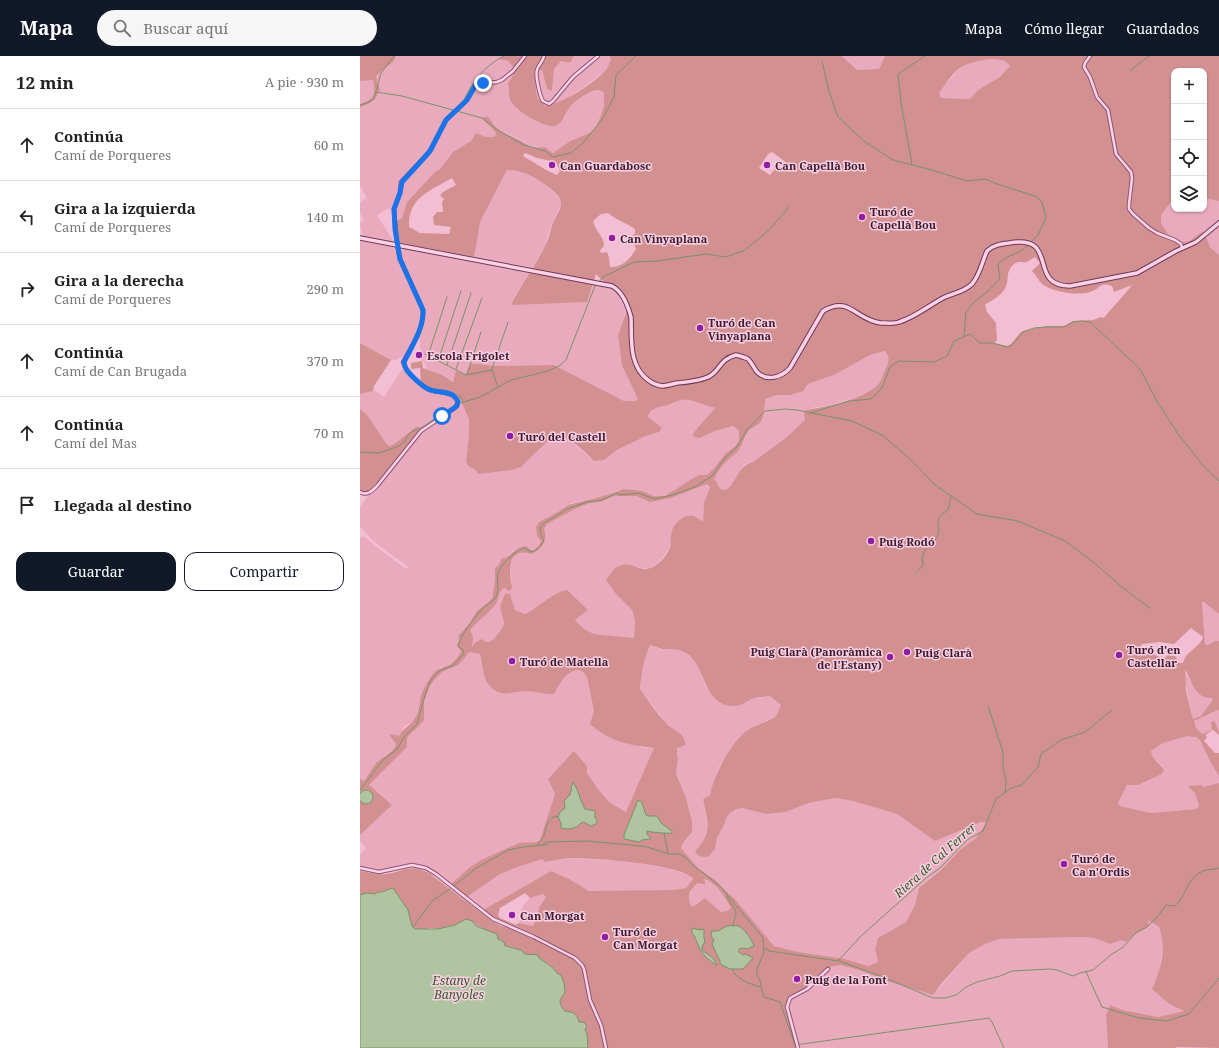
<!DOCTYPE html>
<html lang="es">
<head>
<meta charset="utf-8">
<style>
	body { margin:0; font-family:"Noto Serif",serif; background:#f6f6f6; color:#222 }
	.controls { position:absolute; right:12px; top:12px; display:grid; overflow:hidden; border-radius:8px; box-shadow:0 1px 3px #0004 }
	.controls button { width:36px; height:36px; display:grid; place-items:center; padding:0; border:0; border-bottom:1px solid #e0e0e0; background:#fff; color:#222; font:20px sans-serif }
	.stop { position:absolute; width:12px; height:12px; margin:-9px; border:3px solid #1a73e8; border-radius:50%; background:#fff }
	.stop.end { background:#1a73e8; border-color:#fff; box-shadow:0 1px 4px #0008 }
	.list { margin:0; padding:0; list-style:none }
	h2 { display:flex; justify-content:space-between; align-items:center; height:52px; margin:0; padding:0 16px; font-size:17px }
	h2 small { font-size:13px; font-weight:400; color:#767676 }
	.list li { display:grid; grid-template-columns:26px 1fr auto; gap:12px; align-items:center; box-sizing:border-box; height:72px; padding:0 16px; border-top:1px solid #e0e0e0 }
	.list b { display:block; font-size:15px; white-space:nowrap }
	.list p { margin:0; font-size:13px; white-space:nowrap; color:#767676 }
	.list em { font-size:13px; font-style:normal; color:#767676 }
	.actions { display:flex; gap:8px; padding:12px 16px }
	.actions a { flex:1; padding:9px 0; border:1px solid #111827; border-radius:12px; text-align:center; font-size:14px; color:#111827 }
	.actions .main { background:#111827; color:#fff }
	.icon { flex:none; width:22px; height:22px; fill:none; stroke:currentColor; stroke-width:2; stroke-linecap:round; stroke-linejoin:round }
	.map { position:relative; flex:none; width:859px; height:992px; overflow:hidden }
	header { display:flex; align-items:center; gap:24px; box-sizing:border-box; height:56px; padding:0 20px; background:#111827; color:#fff }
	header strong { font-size:19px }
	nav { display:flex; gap:22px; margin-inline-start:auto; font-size:14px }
	.search { width:280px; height:36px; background:#f6f6f6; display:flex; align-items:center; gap:10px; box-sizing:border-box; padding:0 14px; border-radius:22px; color:#767676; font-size:15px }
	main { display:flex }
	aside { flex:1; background:#fff }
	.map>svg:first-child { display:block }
	.farmland { fill:#e9aabd }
	.green { fill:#d29091; fill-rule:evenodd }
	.water { fill:#b0c4a2; stroke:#789368 }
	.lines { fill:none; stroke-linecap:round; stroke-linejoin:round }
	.stream { stroke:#789368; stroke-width:1 }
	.street-casing { stroke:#8d5476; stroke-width:4.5 }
	.secondary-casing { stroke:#6f385a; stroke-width:5.5 }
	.street { stroke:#fdd2e4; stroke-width:2.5 }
	.secondary { stroke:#fdd2e4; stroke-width:3.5 }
	.route { stroke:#1a73e8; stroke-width:5 }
	.poi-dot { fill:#901da3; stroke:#f9cee0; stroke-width:1.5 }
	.labels { text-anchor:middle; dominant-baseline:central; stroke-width:3; stroke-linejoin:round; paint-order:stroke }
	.poi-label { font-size:11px; font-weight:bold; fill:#3b1b2f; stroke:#f9cee0; text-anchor:start }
	.water-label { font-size:12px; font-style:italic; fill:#325c28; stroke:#f9cee0 }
</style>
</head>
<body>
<header>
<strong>Mapa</strong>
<div class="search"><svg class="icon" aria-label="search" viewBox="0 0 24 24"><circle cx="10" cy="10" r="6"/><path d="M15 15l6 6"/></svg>Buscar aquí</div>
<nav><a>Mapa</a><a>Cómo llegar</a><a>Guardados</a></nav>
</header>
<main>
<aside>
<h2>12 min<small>A pie · 930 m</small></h2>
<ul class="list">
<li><svg class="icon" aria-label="ahead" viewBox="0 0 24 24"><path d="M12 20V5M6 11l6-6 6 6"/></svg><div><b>Continúa</b><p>Camí de Porqueres</p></div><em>60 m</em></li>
<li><svg class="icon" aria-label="left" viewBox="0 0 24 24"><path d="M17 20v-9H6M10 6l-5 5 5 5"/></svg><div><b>Gira a la izquierda</b><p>Camí de Porqueres</p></div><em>140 m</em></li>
<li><svg class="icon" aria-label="right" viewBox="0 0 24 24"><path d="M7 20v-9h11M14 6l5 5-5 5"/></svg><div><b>Gira a la derecha</b><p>Camí de Porqueres</p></div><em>290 m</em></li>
<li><svg class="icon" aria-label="ahead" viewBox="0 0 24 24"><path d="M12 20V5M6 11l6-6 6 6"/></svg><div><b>Continúa</b><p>Camí de Can Brugada</p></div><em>370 m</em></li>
<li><svg class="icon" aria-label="ahead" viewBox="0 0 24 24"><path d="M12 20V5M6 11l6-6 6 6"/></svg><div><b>Continúa</b><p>Camí del Mas</p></div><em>70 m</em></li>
<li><svg class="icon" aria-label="arrive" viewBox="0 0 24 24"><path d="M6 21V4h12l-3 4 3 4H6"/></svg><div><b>Llegada al destino</b></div></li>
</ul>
<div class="actions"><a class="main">Guardar</a><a>Compartir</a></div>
</aside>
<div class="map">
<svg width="859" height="992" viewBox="0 0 859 992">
	<rect width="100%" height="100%" fill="#f3bed4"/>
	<g class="farmland">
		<polygon points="36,0 143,0 139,3 148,5 153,11 152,21 148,27 148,37 156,52 180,67 195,70 204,63 208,53 217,44 227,37 238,34 244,36 244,50 237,70 232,76 210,85 193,97 185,91 171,92 165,86 137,73 134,67 123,62 123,64 131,70 136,77 135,80 133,81 126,81 116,77 111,85 93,96 80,113 75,116 47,146 42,162 33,167 33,158 29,152 17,159 34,186 3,181 0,167 4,165 0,157 0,146 7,142 0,130 0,51 11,47 20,34 16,20 34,5"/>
		<polygon points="214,0 250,0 251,4 246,14 232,25 208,42 196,48 185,50 177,41 174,16 182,14 187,33 192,35 194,13 200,5 210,7"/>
		<polygon points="482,0 525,0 519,13 506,14 497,14"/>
		<polygon points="629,3 639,3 648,7 650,10 640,21 618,34 610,43 581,42 579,36 597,15 602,10 610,7"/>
		<polygon points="13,23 15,34 14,40 9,45 0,48 0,25"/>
		<polygon points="147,114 157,114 166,117 179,124 194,136 199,142 201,148 190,173 186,188 172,212 114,201 118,180 120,166"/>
		<polygon points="813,142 814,142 814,153 844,153 844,142 859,145 859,199 850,191 846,181 822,186 808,178 801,168 801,159"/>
		<polygon points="0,184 34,191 47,224 62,254 60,267 52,288 46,298 36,304 31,304 0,287"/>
		<polygon points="47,192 170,215 157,236 151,249 233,227 254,233 257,236 266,254 258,279 278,343 275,345 264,345 194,309 132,310 121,308 107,315 105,319 94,326 67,313 64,305 62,305 59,281 64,262 63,252 45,213 41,200 41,196 43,193"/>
		<polygon points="525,295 528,299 529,306 521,326 515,333 496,341 467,350 456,351 444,355 446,364 438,372 393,406 385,408 382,411 376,423 366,435 360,433 356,425 354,424 355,420 365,405 375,397 381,391 388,376 400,367 405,352 405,343 417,339 430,339 448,328 474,319 510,299"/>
		<polygon points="43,312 61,330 69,335 90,339 96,344 96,350 60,373 59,370 33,389 29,390 25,386 8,360 0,353 0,338 13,335 14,334 24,341"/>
		<polygon points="317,344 327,344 355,352 335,375 340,382 355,375 373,370 379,375 379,385 375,389 366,397 355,411 347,419 339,419 335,421 305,440 300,441 289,438 259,434 247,439 212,447 204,451 198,456 179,466 176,471 177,480 181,485 179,489 174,494 153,495 135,512 135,523 132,543 117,555 109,568 98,580 99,583 97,586 101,595 97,600 89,609 80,611 60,644 60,652 54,664 44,671 39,680 30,680 36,688 34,693 27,697 3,725 0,723 0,482 4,480 13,488 46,513 48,511 13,485 0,471 0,451 6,442 22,427 61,376 98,352 102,347 109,363 110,370 106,405 108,410 114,413 119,418 152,414 161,411 195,378 201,379 213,387 234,405 244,404 257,394 286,380 299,376 294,366 288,361 288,358 294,353 311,348"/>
		<polygon points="347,428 350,431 347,437 343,456 344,467 312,474 309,492 302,503 290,513 267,509 272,554 275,564 274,582 234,578 224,573 215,564 228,554 204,534 165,558 155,554 150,538 140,550 144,567 143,571 134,583 129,586 126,586 112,592 110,574 137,547 139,537 150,527 151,506 152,503 160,496 163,496 168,498 177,495 181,491 185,485 186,479 184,473 187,468 217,452 230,447 241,446 254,440 276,440 290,446 311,442"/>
		<polygon points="842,546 847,548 859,558 859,585 855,585 848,589 845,587"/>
		<polygon points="290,589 300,593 317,594 325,596 332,603 340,614 346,631 376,650 393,643 411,640 421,649 416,660 386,675 359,711 350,739 343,743 348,774 344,785 335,795 355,793 357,782 365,767 366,762 370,757 376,753 382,752 406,758 438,751 449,747 475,742 493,745 537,758 575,785 621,766 628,766 616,782 601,793 580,815 559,832 555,849 546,866 518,882 515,893 518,906 508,910 485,903 438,896 414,890 373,841 370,839 355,824 338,812 321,792 321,790 325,786 332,776 332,765 329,753 316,718 317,692 326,689 305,666 280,633 281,619 286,598"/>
		<polygon points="109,596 120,598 124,620 135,636 140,637 150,637 160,635 177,635 190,638 207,619 217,614 222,615 227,621 234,655 231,668 234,672 283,692 295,692 267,756 249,746 238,733 227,717 227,710 214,695 206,705 189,721 195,738 182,781 178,786 172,787 91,828 72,814 57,808 52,807 19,814 0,810 0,798 6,792 0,785 0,779 32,749 9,729 47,691 47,682 53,674 57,672 64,659 64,645 66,637 76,622 82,616 89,613 104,603"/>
		<polygon points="824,614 838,637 853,643 853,645 841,660 833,663 825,627"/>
		<polygon points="859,654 859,676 855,666 852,674 842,678 836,672 834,665 842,662 849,657"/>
		<polygon points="828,680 834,680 840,684 859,720 859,727 843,731 829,732 835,737 839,751 836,753 791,757 760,750 758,747 767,729 778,729 802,718 804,714 802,711 791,699 791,695 803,687"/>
		<polygon points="209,802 259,805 303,811 329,819 333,823 326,832 314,834 238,836 226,834 209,823 191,815 123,854 107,841 140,818 160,809 183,803 184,806"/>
		<polygon points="346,823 352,826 364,838 371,852 367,855 361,856 345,842 335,848 333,852 329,844 329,839 333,832 339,827 344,830 343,824"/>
		<polygon points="183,838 186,841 180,850 173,870 159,867 163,850 170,842"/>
		<polygon points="788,864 799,871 803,882 803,890 799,918 792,933 809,948 825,955 798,961 763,954 750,949 746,959 748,992 438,992 432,972 424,953 428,944 465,917 470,911 480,909 499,914 530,926 573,939 609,897 625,888 639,883 723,881 734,882 750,888 761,884 766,886 775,878 789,870"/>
	</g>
	<g class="green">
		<path d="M0 0H36L34 5 16 20 20 34C15 44 11 48 0 51V48C15 43 16 38 13 24L0 25Z"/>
		<path d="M143 0H214L210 7 201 5 194 13 192 35 187 33 182 14 174 16 177 41 185 50C204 47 231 29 245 15 248 12 249 7 251 4L250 0H482L497 14 519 13 525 0H859V145L844 142V15H814V142L801 159V167L808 178 822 186 829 185 842 176 846 181 850 191 859 199V558L844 546H842L845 588 848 589 855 585H859V654C850 656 843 662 834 665L836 672 842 678 852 674 851 667 852 665 855 666 859 676V679L853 674 845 679 847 681 844 685 855 697H859V720L851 707 840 684 836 681 828 680 803 687 791 695C791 702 800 708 804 714L802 718 778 729H767L758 747 760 750 791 757 836 753 839 750 835 737 829 732V730L841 729 843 731 859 727V992L818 991 814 992H748L746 959 750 949 763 954 798 961 824 955 809 948 792 933C801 913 807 893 799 871L788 864 789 870 775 878 766 886 761 884 750 888 734 882 723 881 639 883 625 888 609 897 581 928 573 939 530 926 499 914 480 909 470 911 442 935 428 944 425 953 432 972 438 992H228L227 982 200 951 196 917 189 908 185 906 170 901 152 891 144 890V886C136 882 131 877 124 873 120 870 116 870 113 866L98 868 78 873 71 872 57 874 52 870 26 837 0 842V815C8 816 17 819 26 818 45 815 50 807 69 817L132 865 141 870 148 872 152 870 139 865 123 854 191 815 209 823 229 835 314 834 326 832 333 823C323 808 232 802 211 802 202 802 193 805 184 806L183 803 160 810 140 818 107 841 91 828 109 812 121 804 159 787 177 786 180 784 195 738 188 723 214 695 227 710V717L238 733 249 746 266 756 294 692C272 690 248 685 230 668L234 655 227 621 222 615 217 614C205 617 200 627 194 638 188 639 175 635 167 635 153 635 140 643 130 630 127 627 125 623 124 619 122 612 122 605 120 598L109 596 104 603 98 609 82 616 76 622 70 630 64 645V664L57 672 50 678 47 682V691L9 729 32 749 0 779V744L2 746 12 738 9 734H7L0 740V723L4 725 16 707 34 693 36 688 30 680 31 678 39 680C43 672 51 669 55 662 59 656 59 651 60 644 62 635 67 626 73 618 78 612 82 612 89 609 94 606 98 600 101 595L97 590 99 583 98 580 109 568 117 555 132 543 135 523V512L140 507 141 503C150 502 155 491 166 490L171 494H174L179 489 181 485 177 480 176 471 179 466 198 456 208 449 247 439 264 433 282 435 294 440H305L335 421 339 419H347L355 411 366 397 375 390 379 385V375L373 370 355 375 340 382 334 381 333 379 335 375 355 352C346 350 336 345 327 344 318 343 316 346 308 349 301 351 289 352 288 361L302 372 299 376 286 380 257 394 244 404 234 405C223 394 210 381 195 378L161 411 152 414 119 418 114 413 108 410 106 405 109 379V363L100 343 95 338 70 333 61 328 60 312 51 313V307L62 305 63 312 82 319 93 326 96 315 105 319 111 308H121L132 310 194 309 264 345H275L278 343 262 309 258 279 269 248 261 233 256 229 244 226 236 218 227 246 151 249C161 228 176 209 186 188 190 181 190 174 193 167 195 162 201 153 201 148 201 138 189 132 183 127 171 119 161 114 147 114L120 166 118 180 114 201 37 186 35 166 42 162 47 146 75 116 80 113 93 96 111 85 116 77 126 81H133L135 80 136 77 131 71 123 64V61H128C132 65 135 71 139 74 149 81 162 83 171 92L185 91 193 97 210 85 232 76 237 70 244 50V36C242 36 240 34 238 34 230 34 212 46 208 54 204 60 203 67 195 70 185 72 158 56 152 47 148 41 149 34 148 27L152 21 153 11 148 5 139 3ZM629 3C636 3 646 3 650 10L640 21 618 34 610 43 581 42 579 37C586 28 593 15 603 10 611 6 620 5 629 3ZM412 96 427 107V112L422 116 416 112 410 119 399 112 408 98ZM165 97 177 102 196 106 200 115 197 119 188 115 163 100ZM92 122 96 129 83 136 80 139 84 143 82 146 83 156H77L73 161 74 169 91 171 89 178 60 177 49 171C48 141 70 135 92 122ZM248 157C256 164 267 167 275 173V177L271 181 276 193C270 203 262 212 250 211L249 201 247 196 241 197 240 194 244 190C244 180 235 175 233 165L241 158ZM675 201 680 207 672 215C676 219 678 224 682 228 692 236 717 240 730 236 740 233 740 225 752 230L754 236 772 229C764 240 753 250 744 262L741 261 733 264 713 265 704 270H687L663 275 660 277 651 288 647 290 634 287 637 284 636 267 627 256 625 249C632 244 643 239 646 230 649 223 646 216 652 210 657 204 660 207 667 206 669 205 673 202 675 201ZM525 295C531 302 528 308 525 315 523 319 522 323 520 326 514 337 480 348 468 350 460 352 452 352 444 355L445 364 428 380 393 406C376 411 379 424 366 434L360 433 356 425 354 424C358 413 366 405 375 398 382 392 383 384 387 377 390 372 396 371 400 367 404 362 405 350 405 343L417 339H430L443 335 448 328 474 319 510 299ZM347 428 350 431 344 447 343 466C340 464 336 461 333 460 324 458 314 467 312 475 310 480 311 486 310 491 309 495 305 501 302 504 282 524 276 503 259 510 253 512 250 519 246 524L256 538 272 554 275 564 274 582 234 578 224 573 215 564 228 554 207 534C193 536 178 552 165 558L155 554 150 538H145L140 550 144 567 143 571 134 583 129 586H126L121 583 115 587 112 591 113 581 110 574C118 565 128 558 136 548 140 542 137 535 145 532L148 535 151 534 152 530C149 525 150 508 152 503 160 495 160 496 171 498 181 494 189 484 184 473L187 468 217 452 230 447 241 446 254 440H276L290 446 311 442ZM831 572 843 581C841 589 833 592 828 598 825 600 824 604 823 607H819L815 600 808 599 804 603 779 592 782 588 799 586 814 588ZM290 589C294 590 298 592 302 593 310 594 319 592 326 597 347 611 343 651 375 650 381 650 387 645 392 643 398 641 405 641 410 640L421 649 416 660C407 667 394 669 385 676 370 689 354 719 350 739L343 743C347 766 354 776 335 795 337 800 344 802 349 800L355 793 357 782 365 767 366 762 370 757 376 753 382 752 406 758 425 756 449 747 475 742 493 745 537 758 575 785 621 766H627L616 782 601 793 580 815 559 832 555 849 546 866 518 882 515 893 518 906 508 910 485 903 438 896 414 890 373 841 370 839 355 824 338 812 321 792V790L332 776V765L326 742 316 718 318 701H317V692L326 689C322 673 315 677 306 667 296 657 288 644 280 633 281 618 284 603 290 589ZM825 614C833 625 834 642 851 642L853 643 852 645 841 660 833 663 826 636ZM346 823C359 830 364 840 371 852L367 855 361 856 345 842 335 849 332 851C326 840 329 835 338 827L345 829V825L343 824ZM165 837 170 842 183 838 186 841 180 850 173 870 158 867 156 869 140 862 138 859 140 852Z"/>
		<polygon points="0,287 31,304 14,330 13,335 0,338"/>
		<path d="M0 353 8 360 25 386 29 390 33 389 55 372 59 370 60 373 16 429C12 434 7 439 0 434Z"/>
	</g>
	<g class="water">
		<path d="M213 726C218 733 220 744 225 753L235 755V762L237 764 236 768 231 770 224 766 221 767C215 773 210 774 201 772V767L198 761 200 756 205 752 204 745 210 739 212 729Z"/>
		<circle cx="6" cy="741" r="7"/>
		<path d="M278 744 282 747 286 759 289 760H297L301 767 312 775V777C310 778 288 776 287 775V778L291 783 282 784 279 786 264 783V779Z"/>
		<path d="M33 832 48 854 52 870 55 873H78L95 869 106 863 112 865 116 870 137 878 138 883 144 886 145 890 161 894C167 902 170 897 178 899L179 902 192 911 198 918 201 919 204 927 205 936C200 944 197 946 205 955 213 956 217 957 219 966H223L227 970 225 974 227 978 228 992H0V839L7 837 15 838 18 836C23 837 28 833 33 832Z"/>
		<path d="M367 870C370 870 375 869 378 870 383 871 393 885 394 890L387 893 383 892 379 893V896L383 899 386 898 393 902 383 913H370L360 908V905L352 888 354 884 351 880 352 875H358Z"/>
		<path d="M332 872 340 874 343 873 344 874V881L345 887 343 888 342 894 353 902 357 909C350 906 342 898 339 891 336 885 336 881 332 877Z"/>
	</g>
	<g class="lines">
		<g class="stream">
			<polyline points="462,5 469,35 478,61 505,86 533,104 572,114 607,125 625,123 637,128 675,140 682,146 686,162 678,179 670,187"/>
			<polyline points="770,15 789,0"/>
			<polyline points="16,36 42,40 122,62 136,73 164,89 185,95 193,101 211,97 223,87 243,62 254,41 256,19 276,0"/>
			<path d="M103 46C111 27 125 9 144 0"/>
			<polyline points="0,49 7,47 14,43 21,17 34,0"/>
			<polyline points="552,108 541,47 538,18 565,0"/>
			<polyline points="239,226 243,221 274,206 297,205 346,198 366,201 385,194 409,174 429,151"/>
			<path d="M604 280 606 256 613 247 626 237 640 223 638 209C647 197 658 200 668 189"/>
			<polyline points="65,298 106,319 132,314 138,331"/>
			<polyline points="68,300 87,241"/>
			<polyline points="78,305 101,235"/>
			<polyline points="87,309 111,237"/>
			<polyline points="96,313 122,242"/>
			<polyline points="132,313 148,266"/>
			<polyline points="107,318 121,276"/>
			<polyline points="99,339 103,345"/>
			<polyline points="101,347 120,341 151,324 188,315 199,310 206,304 235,230 237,228"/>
			<polyline points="450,357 489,345 511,343 522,332 530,311 539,305 574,306 587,300 594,285 610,278 620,287 633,287 647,291 652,289 663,276 674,272 686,271 704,271 713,266 721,265 730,266 780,313 798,347 818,378 846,413 859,425"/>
			<polyline points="0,396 19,397 39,390 45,385 48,379 53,375 61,372 94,350"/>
			<path d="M557 515 563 510C560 490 570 494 577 481 583 469 570 465 588 454L591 440"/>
			<polyline points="628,650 643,696 643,713 646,724 645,737"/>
			<path d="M0 734 22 705 37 693 45 680 57 668 66 636 71 624 79 615 94 609 104 597 103 594 98 590C99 582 116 559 122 553 126 549 133 546 136 541 140 534 136 524 138 517 140 509 157 493 165 492L171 496C177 495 181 490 184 485 181 478 177 474 183 468L207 453 227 446 242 444 257 437 260 439 278 437 295 443 312 439 335 431 352 420 365 402 376 392 387 374 405 355 425 353 437 354 492 365 522 379 551 404 574 428 617 458 658 465 705 485 732 505 763 532 790 552"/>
			<polyline points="304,777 308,797"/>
			<path d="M177 789C179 786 181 785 183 782 186 775 187 758 198 761"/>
			<polyline points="183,789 188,789"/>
			<polyline points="94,830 115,813 148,794 163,791 182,789 187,786 227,785 271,789 287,791 309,798 320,798 326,802 334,810 360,830 403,882 404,896 397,913 397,918 401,927 401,932 404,941 420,946 435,989 629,962 632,966 644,992"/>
			<path d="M367 840C368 846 375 850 376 857 376 861 373 866 373 870"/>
			<polyline points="53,871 72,845 90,833"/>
			<polyline points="405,892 409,895 478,905 501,880 566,822 580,812 607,784 623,775 636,743 651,732 662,729 678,711 681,698 701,684 725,676 752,654"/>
			<path d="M479 905 518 919 573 942H585L596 939 606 931 617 926 640 920 652 915 690 913 697 914 713 920 720 917 733 914 752 898 762 892 776 877 787 871 799 859 806 849 815 850C827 839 827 821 843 815 848 813 854 814 859 812"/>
			<path d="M372 913C376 923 390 928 400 931"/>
			<polyline points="726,916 742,951 779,962 807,965 829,958 859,922"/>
		</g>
		<defs>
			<g id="street">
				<path d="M184 0C183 6 178 9 177 14 175 19 180 41 183 45 185 46 187 47 189 48L193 45 213 21 238 0"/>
				<polyline points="730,0 725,7 724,11 730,21 737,41 748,54 756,98 771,116 772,122 769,148 769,153 773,158 789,172 797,177 815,184 821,188 822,192"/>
				<path d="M0 436C7 440 12 435 17 430L61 375 95 352 98 346C93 334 78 338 68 333 62 330 58 326 53 321 48 316 45 313 43 306 52 290 64 272 63 254L40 203 37 189 34 153 40 137 41 126 70 95 86 64 107 44 115 30 118 28 137 26 142 24 153 15 165 0"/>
				<polyline points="0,812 19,816 52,809 66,812 76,818 133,863 174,881 215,902 222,909 224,913 230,944 241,969 246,992"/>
				<polyline points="438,992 427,951 430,942 447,933 468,913"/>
			</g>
			<path id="secondary" d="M0 182 252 230C262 235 268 250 271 261 272 282 268 309 288 324 292 327 296 329 302 330 306 330 312 328 317 327 328 326 341 325 350 320 361 313 360 303 376 299 380 300 384 301 388 303 392 307 394 312 397 316 407 326 422 321 430 312L463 255C490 239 495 264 521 267 527 267 534 268 539 266 556 261 569 249 585 241 594 237 604 236 612 228 620 219 622 206 627 195 633 189 641 188 649 187 701 178 666 230 710 230L777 217 816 195 836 186 859 167"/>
		</defs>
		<use href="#street" class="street-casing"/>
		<use href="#secondary" class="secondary-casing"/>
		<use href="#street" class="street"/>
		<use href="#secondary" class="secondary"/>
	</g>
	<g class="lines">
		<path class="route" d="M82 360 97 350 98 346C93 333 78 338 68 333 62 330 58 326 53 321 48 316 45 313 44 306 52 290 64 272 63 254L40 203 35 173 34 153 40 137 42 126 64 102 70 95 86 64 107 44 115 30 123 27"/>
	</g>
	<g class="poi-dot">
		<circle cx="192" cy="109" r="4"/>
		<circle cx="407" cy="109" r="4"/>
		<circle cx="502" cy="161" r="4"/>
		<circle cx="252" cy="182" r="4"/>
		<circle cx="340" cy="272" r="4"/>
		<circle cx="59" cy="299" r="4"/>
		<circle cx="150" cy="380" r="4"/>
		<circle cx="511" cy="485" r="4"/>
		<circle cx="547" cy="596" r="4"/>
		<circle cx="759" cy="599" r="4"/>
		<circle cx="530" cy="601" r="4"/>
		<circle cx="152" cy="605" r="4"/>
		<circle cx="704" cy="808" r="4"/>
		<circle cx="152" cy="859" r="4"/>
		<circle cx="245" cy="881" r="4"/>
		<circle cx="437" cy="923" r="4"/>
	</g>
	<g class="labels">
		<g class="poi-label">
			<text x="200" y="109">Can Guardabosc</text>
			<text x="415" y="109">Can Capellà Bou</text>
			<text x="510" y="155">Turó de<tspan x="510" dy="13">Capellà Bou</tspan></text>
			<text x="260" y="182">Can Vinyaplana</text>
			<text x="348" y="266">Turó de Can<tspan x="348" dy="13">Vinyaplana</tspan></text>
			<text x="67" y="299">Escola Frigolet</text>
			<text x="158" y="380">Turó del Castell</text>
			<text x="519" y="485">Puig Rodó</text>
			<text x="767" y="593">Turó d'en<tspan x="767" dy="13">Castellar</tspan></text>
			<text x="522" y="595" text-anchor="end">Puig Clarà (Panoràmica<tspan x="522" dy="13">de l'Estany)</tspan></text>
			<text x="555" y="596">Puig Clarà</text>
			<text x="160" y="605">Turó de Matella</text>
			<text x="712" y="802">Turó de<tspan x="712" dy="13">Ca n'Ordis</tspan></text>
			<text x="160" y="859">Can Morgat</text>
			<text x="253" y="875">Turó de<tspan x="253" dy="13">Can Morgat</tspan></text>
			<text x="445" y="923">Puig de la Font</text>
		</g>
		<g class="water-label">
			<text transform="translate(575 804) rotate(-42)">Riera de Cal Ferrer</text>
			<text x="99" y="924">Estany de<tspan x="99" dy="14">Banyoles</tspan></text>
		</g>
	</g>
</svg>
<div class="controls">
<button>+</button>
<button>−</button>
<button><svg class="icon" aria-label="locate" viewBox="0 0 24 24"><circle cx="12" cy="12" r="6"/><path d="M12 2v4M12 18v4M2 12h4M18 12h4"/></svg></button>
<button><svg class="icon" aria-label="layers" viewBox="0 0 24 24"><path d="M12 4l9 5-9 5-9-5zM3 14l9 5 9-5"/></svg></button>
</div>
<div class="stop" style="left:82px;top:360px"></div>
<div class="stop end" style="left:123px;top:27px"></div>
</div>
</main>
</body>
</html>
